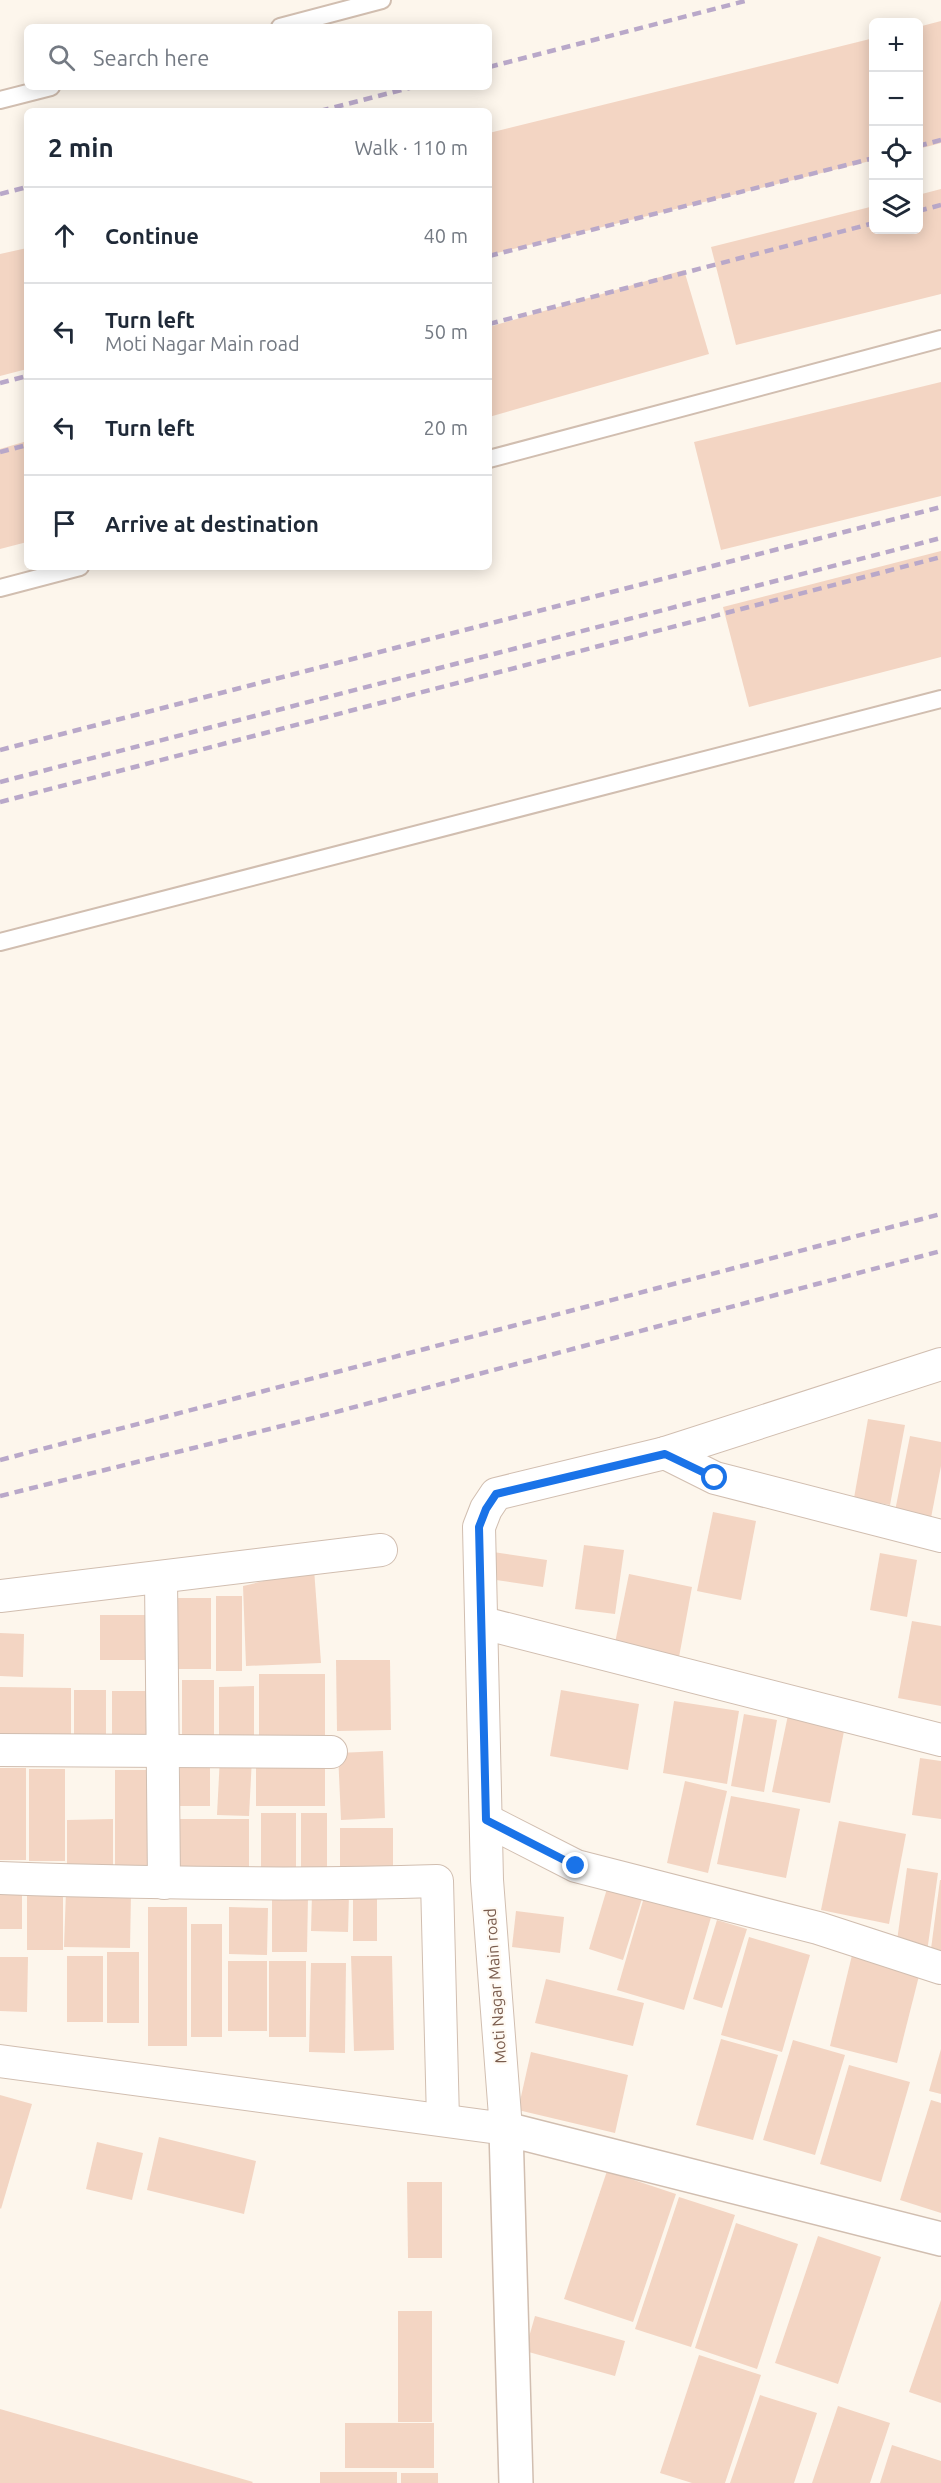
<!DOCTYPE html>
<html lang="en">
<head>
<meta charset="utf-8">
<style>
	body { margin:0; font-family:Ubuntu,sans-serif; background:#f2f2f3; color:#1f2937 }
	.controls { position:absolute; right:18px; top:18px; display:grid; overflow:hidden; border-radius:9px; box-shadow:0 3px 15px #0003 }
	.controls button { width:54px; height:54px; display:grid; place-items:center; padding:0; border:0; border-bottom:2px solid #e0e1e3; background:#fff; color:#1f2937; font:30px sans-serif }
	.stop { position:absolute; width:18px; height:18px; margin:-14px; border:4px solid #1a73e8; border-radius:50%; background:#fff }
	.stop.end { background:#1a73e8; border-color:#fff; box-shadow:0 2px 6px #0008 }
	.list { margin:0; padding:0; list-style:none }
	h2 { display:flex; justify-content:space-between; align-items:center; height:78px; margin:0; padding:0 24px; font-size:26px }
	h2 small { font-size:20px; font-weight:400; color:#747a83 }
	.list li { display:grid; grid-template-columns:39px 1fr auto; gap:18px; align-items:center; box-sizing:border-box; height:96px; padding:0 24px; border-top:2px solid #e0e1e3 }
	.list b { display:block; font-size:22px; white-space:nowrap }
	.list p { margin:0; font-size:20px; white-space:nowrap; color:#747a83 }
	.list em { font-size:20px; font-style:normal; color:#747a83 }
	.icon { flex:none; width:33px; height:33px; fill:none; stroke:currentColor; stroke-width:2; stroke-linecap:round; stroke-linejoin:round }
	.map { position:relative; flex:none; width:941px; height:2483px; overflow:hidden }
	.search { position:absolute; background:#fff; box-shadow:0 3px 15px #0003; left:24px; top:24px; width:468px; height:66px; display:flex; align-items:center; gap:15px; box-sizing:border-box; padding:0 21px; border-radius:9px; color:#747a83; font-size:22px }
	.panel { position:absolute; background:#fff; box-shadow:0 3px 15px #0003; left:24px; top:108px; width:468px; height:462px; border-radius:9px }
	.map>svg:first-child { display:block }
	.building { fill:#f3d5c3 }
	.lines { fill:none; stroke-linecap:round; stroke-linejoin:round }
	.service-casing { stroke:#d1beb0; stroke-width:20 }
	.minor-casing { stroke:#d1beb0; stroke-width:34 }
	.tertiary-casing { stroke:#d1beb0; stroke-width:36 }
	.service { stroke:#fff; stroke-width:16 }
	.minor { stroke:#fff; stroke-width:32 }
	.tertiary { stroke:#fff; stroke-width:33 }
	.rail { stroke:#b9a8c9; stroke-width:4.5; stroke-dasharray:9 6; stroke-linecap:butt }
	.route { stroke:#1a73e8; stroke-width:8 }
	.labels { text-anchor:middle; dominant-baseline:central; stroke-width:4.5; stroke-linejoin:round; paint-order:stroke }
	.street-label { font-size:16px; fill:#7a5c4d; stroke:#fffaf3 }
</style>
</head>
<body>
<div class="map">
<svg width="941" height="2483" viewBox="0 0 941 2483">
	<rect width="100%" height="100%" fill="#fdf6ec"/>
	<g class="building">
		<polygon points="941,21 941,143 918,149 918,27"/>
		<polygon points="874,38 874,160 489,255 489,133"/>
		<polygon points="941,189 941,294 736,345 711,247 874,206 874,230 918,230 918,195"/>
		<polygon points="27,248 27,369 0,376 0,254"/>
		<polygon points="684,270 709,354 489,417 489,327"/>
		<polygon points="941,382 941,496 721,550 694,442"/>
		<polygon points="27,441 27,542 0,549 0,449"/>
		<polygon points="941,551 941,657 749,707 723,607"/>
		<polygon points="868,1419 905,1425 890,1505 854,1498"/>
		<polygon points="910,1436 941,1442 941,1466 930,1523 894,1516"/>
		<polygon points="713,1512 756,1521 741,1600 697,1591"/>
		<polygon points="584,1545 624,1550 615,1614 575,1609"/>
		<polygon points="493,1552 547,1560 543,1587 489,1579"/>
		<polygon points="880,1553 917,1560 907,1617 870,1610"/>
		<polygon points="314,1569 321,1663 246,1666 243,1586"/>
		<polygon points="629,1574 692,1587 679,1657 615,1643"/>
		<rect x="216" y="1596" width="26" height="75"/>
		<rect x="177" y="1598" width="34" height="71"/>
		<rect x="100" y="1615" width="55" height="45"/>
		<polygon points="912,1621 941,1626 941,1706 898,1698"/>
		<polygon points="0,1633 24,1634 23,1677 0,1676"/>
		<polygon points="336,1660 390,1660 391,1730 337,1731"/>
		<rect x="259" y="1674" width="66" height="69"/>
		<rect x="182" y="1680" width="32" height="63"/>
		<polygon points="254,1686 254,1746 219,1747 219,1687"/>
		<polygon points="0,1687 71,1688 71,1745 0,1745"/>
		<rect x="74" y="1690" width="32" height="50"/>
		<polygon points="561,1690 639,1704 628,1770 550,1756"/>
		<rect x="112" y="1691" width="48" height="54"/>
		<polygon points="674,1701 739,1711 727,1784 663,1773"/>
		<polygon points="744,1714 777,1720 764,1792 731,1786"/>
		<polygon points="788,1715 845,1726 830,1803 772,1792"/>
		<polygon points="383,1751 385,1818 341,1820 338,1753"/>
		<rect x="180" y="1753" width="30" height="53"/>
		<rect x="256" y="1756" width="69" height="50"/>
		<polygon points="220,1757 252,1758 249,1816 217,1815"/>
		<polygon points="920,1758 941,1761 941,1819 912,1815"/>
		<rect x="0" y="1768" width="26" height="92"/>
		<rect x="29" y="1769" width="36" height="92"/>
		<rect x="115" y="1770" width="37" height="101"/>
		<polygon points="685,1781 727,1791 708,1873 667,1863"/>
		<polygon points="731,1796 800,1809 786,1878 717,1864"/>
		<rect x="261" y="1813" width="35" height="60"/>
		<rect x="301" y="1813" width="26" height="54"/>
		<polygon points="113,1819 113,1871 67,1871 67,1820"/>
		<rect x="169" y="1819" width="80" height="60"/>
		<polygon points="839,1821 906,1834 889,1924 821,1910"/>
		<rect x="340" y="1828" width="53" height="49"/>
		<polygon points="907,1868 938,1873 927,1952 896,1948"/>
		<polygon points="940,1880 941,1880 941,1950 931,1949"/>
		<rect x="0" y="1882" width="22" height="47"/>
		<rect x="27" y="1882" width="36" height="68"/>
		<polygon points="609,1882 644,1892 623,1960 589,1949"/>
		<polygon points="66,1891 131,1893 130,1948 64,1947"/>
		<rect x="353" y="1893" width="24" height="48"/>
		<polygon points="312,1894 349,1894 348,1932 311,1931"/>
		<polygon points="645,1894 712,1914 684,2010 617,1990"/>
		<polygon points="272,1896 308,1896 307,1952 272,1952"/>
		<rect x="148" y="1907" width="39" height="139"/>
		<polygon points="229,1907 268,1908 267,1955 229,1954"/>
		<polygon points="516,1911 564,1917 560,1953 512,1947"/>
		<polygon points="717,1920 747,1929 722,2008 693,1999"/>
		<rect x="191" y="1924" width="31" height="113"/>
		<polygon points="749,1937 810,1955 782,2052 721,2035"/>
		<polygon points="853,1951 921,1968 897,2063 830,2046"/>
		<rect x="107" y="1952" width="32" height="71"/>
		<rect x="67" y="1956" width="36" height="66"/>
		<polygon points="351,1956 392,1956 394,2050 354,2051"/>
		<polygon points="0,1957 28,1957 27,2012 0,2011"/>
		<rect x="228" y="1961" width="39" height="70"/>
		<rect x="269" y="1961" width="37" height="76"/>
		<polygon points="311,1963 346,1963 345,2053 309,2052"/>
		<polygon points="546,1979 644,2003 633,2046 535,2023"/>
		<polygon points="721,2039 778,2055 753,2140 696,2125"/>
		<polygon points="793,2040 845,2055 815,2155 763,2140"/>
		<polygon points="941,2049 941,2094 929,2091"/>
		<polygon points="531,2052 628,2075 615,2133 518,2110"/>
		<polygon points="849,2065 910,2082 881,2182 820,2164"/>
		<polygon points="0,2095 32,2104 1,2209 0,2208"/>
		<polygon points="931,2100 941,2103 941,2213 900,2200"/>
		<polygon points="159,2137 256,2161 244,2214 147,2190"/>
		<polygon points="97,2142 143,2153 132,2200 86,2189"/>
		<polygon points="607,2171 676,2194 633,2322 564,2299"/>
		<polygon points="407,2182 442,2182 442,2258 408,2258"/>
		<polygon points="679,2197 735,2215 691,2347 635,2329"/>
		<polygon points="736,2223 798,2244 757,2369 695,2348"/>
		<polygon points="818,2236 881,2257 838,2384 775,2363"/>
		<polygon points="941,2300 941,2403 909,2392"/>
		<rect x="398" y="2311" width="34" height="111"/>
		<polygon points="535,2316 625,2341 615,2376 525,2351"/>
		<polygon points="699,2355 761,2375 725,2483 692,2483 660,2473"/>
		<polygon points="760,2395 817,2413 794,2483 730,2483"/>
		<polygon points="838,2406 890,2423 870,2483 812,2483"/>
		<polygon points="0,2409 253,2482 252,2483 0,2483"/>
		<rect x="345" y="2423" width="89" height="45"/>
		<polygon points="892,2445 941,2461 941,2483 880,2483"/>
		<rect x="320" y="2472" width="77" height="11"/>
		<rect x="401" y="2473" width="37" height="10"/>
	</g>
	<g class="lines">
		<defs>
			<g id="service">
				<polyline points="280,27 382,0"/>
				<polyline points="0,100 51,87"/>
				<polyline points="489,459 941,339"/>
				<polyline points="0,588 80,567"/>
				<polyline points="0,942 941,699"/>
			</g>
			<g id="minor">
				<polyline points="665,1453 715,1478 941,1536"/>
				<polyline points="161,1578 164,1883"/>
				<polyline points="0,1596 381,1550"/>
				<polyline points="483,1623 941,1740"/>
				<polyline points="0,1750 331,1752"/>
				<polyline points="486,1820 576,1866 818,1928 941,1968"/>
				<path d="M0 1878C146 1883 291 1886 437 1881L443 2120"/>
				<polyline points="0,2061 506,2129 487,1880 479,1527 486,1509 496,1494 665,1453 941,1364"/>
			</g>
			<polyline id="tertiary" points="516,2483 506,2129 941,2239"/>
		</defs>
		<use href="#service" class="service-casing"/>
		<use href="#minor" class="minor-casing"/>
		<use href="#tertiary" class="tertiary-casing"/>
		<use href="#service" class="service"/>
		<use href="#minor" class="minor"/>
		<use href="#tertiary" class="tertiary"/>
		<g class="rail">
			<polyline points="489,67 749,0"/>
			<polyline points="320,111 413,87"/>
			<polyline points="918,146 941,140"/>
			<polyline points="0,194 27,187"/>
			<polyline points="918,211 941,205"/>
			<polyline points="489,256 874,158"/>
			<polyline points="489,324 874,223"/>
			<polyline points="0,383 27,376"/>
			<polyline points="0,452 27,445"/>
			<polyline points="0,750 941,507"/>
			<polyline points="0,782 941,538"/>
			<polyline points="0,802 941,557"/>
			<polyline points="0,1460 941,1214"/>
			<polyline points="0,1496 302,1421 941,1251"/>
		</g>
	</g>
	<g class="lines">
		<polyline class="route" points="576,1866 486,1820 479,1527 486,1509 496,1494 665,1454 715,1478"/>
	</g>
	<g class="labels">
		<g class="street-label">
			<text transform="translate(495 1986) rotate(-94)">Moti Nagar Main road</text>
		</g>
	</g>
</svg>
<div class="controls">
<button>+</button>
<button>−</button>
<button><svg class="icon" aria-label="locate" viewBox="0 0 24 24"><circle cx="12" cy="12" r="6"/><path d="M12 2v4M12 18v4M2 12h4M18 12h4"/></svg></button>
<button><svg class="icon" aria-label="layers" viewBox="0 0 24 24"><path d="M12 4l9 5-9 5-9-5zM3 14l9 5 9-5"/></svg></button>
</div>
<div class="stop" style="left:715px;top:1478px"></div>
<div class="stop end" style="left:576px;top:1866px"></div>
<div class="search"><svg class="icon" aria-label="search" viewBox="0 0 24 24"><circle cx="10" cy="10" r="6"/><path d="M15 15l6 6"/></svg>Search here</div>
<section class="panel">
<h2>2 min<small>Walk · 110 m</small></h2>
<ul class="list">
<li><svg class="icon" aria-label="ahead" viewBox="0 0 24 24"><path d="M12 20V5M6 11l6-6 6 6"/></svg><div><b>Continue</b></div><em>40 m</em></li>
<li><svg class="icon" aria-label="left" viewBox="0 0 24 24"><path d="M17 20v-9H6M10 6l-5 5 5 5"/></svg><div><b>Turn left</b><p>Moti Nagar Main road</p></div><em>50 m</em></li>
<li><svg class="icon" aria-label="left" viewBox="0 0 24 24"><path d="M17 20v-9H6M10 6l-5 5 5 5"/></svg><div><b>Turn left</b></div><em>20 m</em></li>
<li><svg class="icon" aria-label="arrive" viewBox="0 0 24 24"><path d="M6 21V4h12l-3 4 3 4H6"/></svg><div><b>Arrive at destination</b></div></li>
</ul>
</section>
</div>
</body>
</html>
